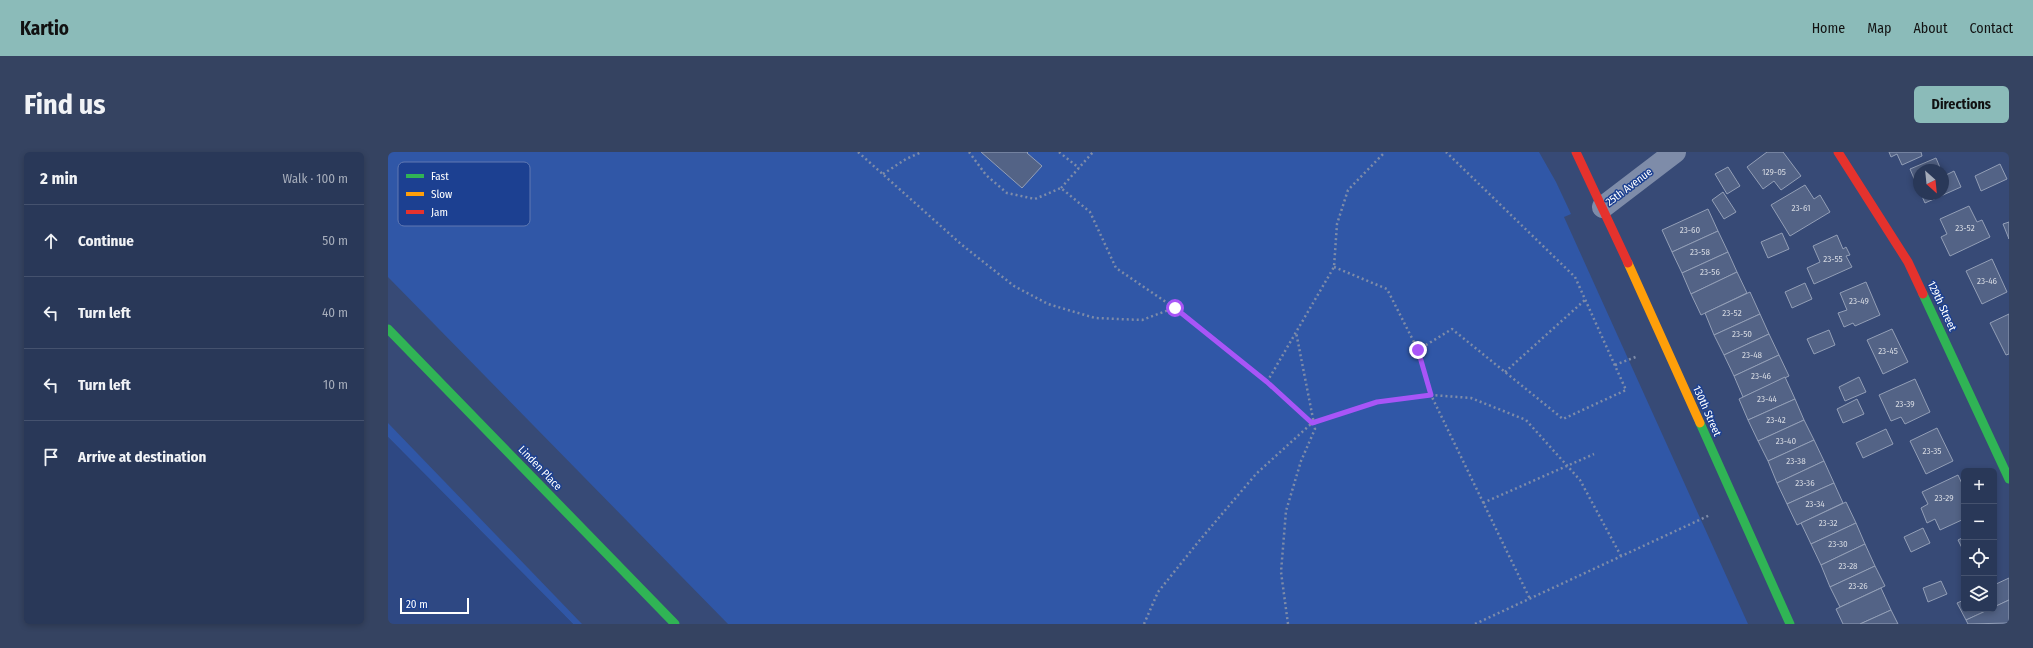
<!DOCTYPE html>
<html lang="en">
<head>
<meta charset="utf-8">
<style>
	body { margin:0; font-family:"Fira Sans Condensed",sans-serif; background:#354361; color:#f1f3f6 }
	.controls { position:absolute; right:12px; bottom:12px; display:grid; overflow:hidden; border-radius:6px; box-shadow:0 2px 6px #0003 }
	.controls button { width:36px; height:36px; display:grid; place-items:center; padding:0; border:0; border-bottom:1px solid #45526e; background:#293858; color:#f1f3f6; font:20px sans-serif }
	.compass { position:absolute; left:1525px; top:12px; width:36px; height:36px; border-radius:50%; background:#293858; box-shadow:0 2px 6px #0003; rotate:153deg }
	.scale { position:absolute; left:12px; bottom:10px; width:69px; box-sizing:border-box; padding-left:4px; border:2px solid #fff; border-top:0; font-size:11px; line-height:14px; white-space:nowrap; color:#fff; -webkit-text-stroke:3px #1c4091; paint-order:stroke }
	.stop { position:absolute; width:12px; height:12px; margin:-9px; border:3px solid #a855f7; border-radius:50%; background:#fff }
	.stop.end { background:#a855f7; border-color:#fff; box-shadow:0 1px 4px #0008 }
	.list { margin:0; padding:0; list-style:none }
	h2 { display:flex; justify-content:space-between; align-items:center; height:52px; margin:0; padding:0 16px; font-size:17px }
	h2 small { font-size:13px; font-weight:400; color:#a5acba }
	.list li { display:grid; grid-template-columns:26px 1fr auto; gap:12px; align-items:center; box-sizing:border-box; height:72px; padding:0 16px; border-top:1px solid #45526e }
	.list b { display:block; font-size:15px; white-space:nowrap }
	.list em { font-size:13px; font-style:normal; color:#a5acba }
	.icon { flex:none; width:22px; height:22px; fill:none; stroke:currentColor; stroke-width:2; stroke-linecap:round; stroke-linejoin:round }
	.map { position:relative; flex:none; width:1621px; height:472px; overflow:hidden; border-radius:6px }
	header { display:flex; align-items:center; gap:24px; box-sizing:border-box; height:56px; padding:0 20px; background:#8bbbb9; color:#111 }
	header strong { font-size:19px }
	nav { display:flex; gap:22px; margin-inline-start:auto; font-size:14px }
	.intro { display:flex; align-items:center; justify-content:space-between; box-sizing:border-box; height:96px; padding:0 24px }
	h1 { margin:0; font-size:28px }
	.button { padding:10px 18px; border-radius:6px; background:#8bbbb9; color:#111; font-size:14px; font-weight:700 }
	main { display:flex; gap:24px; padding:0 24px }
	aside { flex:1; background:#293858; border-radius:6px; box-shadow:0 2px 6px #0003 }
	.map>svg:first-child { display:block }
	.green { fill:#3057a7 }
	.water { fill:#2e4883 }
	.building { fill:#536386; stroke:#939fb7 }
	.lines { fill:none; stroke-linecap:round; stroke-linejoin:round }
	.path { stroke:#7e8ca9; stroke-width:2.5; stroke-dasharray:2 3; stroke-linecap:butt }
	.street { stroke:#7e8ca9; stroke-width:22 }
	.fast { stroke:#30b455; stroke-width:9 }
	.slow { stroke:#ff9f0a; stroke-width:9 }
	.jam { stroke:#e5322d; stroke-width:9 }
	.route { stroke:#a855f7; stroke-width:5 }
	.labels { text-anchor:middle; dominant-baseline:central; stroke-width:3; stroke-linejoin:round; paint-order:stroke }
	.number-label { font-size:9px; fill:#d4d8e1 }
	.street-label { font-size:11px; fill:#fff; stroke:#1c4091 }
	.key { fill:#1c4091; stroke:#6079b2; stroke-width:1 }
	.key-label { font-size:11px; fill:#fff }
</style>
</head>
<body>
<header>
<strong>Kartio</strong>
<nav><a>Home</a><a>Map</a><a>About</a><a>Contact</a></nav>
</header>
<div class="intro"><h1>Find us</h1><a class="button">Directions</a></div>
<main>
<aside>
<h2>2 min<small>Walk · 100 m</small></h2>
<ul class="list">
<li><svg class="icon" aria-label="ahead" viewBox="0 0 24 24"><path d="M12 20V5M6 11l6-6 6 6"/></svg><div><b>Continue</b></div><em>50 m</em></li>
<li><svg class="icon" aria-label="left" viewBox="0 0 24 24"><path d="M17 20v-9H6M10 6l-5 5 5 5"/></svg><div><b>Turn left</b></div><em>40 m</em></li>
<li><svg class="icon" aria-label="left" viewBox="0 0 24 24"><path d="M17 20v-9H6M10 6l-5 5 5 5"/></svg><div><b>Turn left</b></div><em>10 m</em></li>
<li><svg class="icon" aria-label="arrive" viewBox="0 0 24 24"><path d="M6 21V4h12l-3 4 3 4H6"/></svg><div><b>Arrive at destination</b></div></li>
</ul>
</aside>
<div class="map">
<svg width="1621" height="472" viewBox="0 0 1621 472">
	<rect width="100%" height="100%" fill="#374a76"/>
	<g class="green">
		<polygon points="0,0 1151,0 1168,30 1183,62 1176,65 1360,472 340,472 0,125"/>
		<polygon points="0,271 194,472 185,472 0,285"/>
	</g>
	<polygon class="water" points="0,285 185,472 0,472"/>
	<g class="building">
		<polygon points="593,0 640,0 639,1 654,14 634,36"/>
		<polygon points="1379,0 1395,0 1413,24 1393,38 1386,29 1375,37 1359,15"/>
		<polygon points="1501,0 1533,0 1534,4 1514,13 1509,2 1503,5"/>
		<polygon points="1548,6 1553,18 1531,18 1531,38 1522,17"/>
		<polygon points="1612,12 1619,27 1593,39 1587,24"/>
		<polygon points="1340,15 1352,34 1339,42 1327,22"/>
		<polygon points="1566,19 1573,35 1537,51 1533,42 1555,42 1555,23 1556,24"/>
		<polygon points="1417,33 1426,47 1432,43 1442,60 1402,84 1383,53"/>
		<polygon points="1335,40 1348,60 1336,67 1324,48"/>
		<polygon points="1581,54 1589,70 1594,68 1602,85 1562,104 1553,85 1559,82 1552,67"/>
		<polygon points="1320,57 1330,79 1284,100 1274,78"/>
		<polygon points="1621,70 1621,87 1615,72"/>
		<polygon points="1330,79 1340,100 1294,121 1284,100"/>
		<polygon points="1394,81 1401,97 1380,106 1373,90"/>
		<polygon points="1449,83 1455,97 1458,95 1462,103 1458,104 1464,115 1426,132 1419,116 1432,110 1425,94"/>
		<polygon points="1340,100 1349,120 1303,142 1294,121"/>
		<polygon points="1604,107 1619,140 1594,152 1578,119"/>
		<polygon points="1349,120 1359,141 1313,163 1303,142"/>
		<polygon points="1478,130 1492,163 1467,174 1465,171 1456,175 1450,161 1459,158 1452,141"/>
		<polygon points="1417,131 1424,147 1404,156 1397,140"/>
		<polygon points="1362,140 1372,162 1326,183 1317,161"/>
		<polygon points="1372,162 1381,182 1336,203 1326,183"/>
		<polygon points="1621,162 1621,202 1618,203 1602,171"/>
		<polygon points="1504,177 1520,210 1495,222 1479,188"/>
		<polygon points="1441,178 1447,193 1426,202 1419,187"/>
		<polygon points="1381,182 1391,203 1346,224 1336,203"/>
		<polygon points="1391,203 1401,224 1355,245 1346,224"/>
		<polygon points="1397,225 1407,247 1360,268 1351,247"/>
		<polygon points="1471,225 1478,240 1457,249 1451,235"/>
		<polygon points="1527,227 1542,260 1517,272 1513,265 1503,269 1491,243"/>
		<polygon points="1407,247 1416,268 1370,289 1360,268"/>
		<polygon points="1469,247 1476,262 1455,271 1449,257"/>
		<polygon points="1416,268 1426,288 1380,309 1370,289"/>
		<polygon points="1549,276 1565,309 1538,322 1522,289"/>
		<polygon points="1498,277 1505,292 1475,306 1468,291"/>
		<polygon points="1426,288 1436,309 1389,331 1380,309"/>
		<polygon points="1436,309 1446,331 1399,352 1389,331"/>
		<polygon points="1570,323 1576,336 1576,367 1552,378 1547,367 1539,371 1533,356 1540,352 1534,340"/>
		<polygon points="1446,331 1455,351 1409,373 1399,352"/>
		<polygon points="1458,350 1468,371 1423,392 1413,371"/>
		<polygon points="1468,371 1477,392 1433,413 1423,392"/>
		<polygon points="1535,376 1542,391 1523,400 1516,385"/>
		<polygon points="1576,385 1576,400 1570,388"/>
		<polygon points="1477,392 1487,414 1442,435 1433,413"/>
		<polygon points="1487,414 1497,434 1452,455 1442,435"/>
		<polygon points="1621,426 1621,448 1606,455 1606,433"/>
		<polygon points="1553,429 1559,442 1540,450 1535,436"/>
		<polygon points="1493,436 1503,458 1472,472 1455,472 1448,457"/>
		<polygon points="1576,448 1576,457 1602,457 1578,468 1569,451"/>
		<polygon points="1621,448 1621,471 1580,472 1578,468 1602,457 1606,457 1606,455"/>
		<polygon points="1503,458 1510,472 1472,472"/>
	</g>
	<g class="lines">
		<g class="path">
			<polyline points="470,0 574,93 626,134 660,152 707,166 754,168 786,156"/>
			<polyline points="581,0 598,23 619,41 647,47 673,36 702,60 728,116 797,163 879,230 924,271 989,250 1043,243 1083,246 1138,268 1192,328 1233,404"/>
			<polyline points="671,0 691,16"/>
			<polyline points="495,22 518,7 534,0"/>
			<polyline points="673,36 705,0"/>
			<polyline points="946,115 999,137 1030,198 1064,177 1175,267 1238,238 1187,125 1058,0"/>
			<polyline points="1030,198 1043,243 1142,447"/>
			<polyline points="1227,213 1250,204"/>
			<polyline points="1117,220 1198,147"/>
			<polyline points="879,230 946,115 949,72 960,38 997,0"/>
			<polyline points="1095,351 1206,302"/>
			<polyline points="756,472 770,440 811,389 868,322 924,271"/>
			<polyline points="900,472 893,420 898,359 913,309 927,277 908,180"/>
			<polyline points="1087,472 1322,363"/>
		</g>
		<polyline class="street" points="1215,55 1287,0"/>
		<g class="fast">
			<polyline points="1535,142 1621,327"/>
			<polyline points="0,177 287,472"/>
			<polyline points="1312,271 1402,472"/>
		</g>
		<polyline class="slow" points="1240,111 1312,271"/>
		<g class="jam">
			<polyline points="1188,0 1240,111"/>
			<polyline points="1450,0 1520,110 1535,142"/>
		</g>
	</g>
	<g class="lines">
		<polyline class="route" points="787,156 879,230 924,271 989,250 1043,243 1030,198"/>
	</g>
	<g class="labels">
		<g class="number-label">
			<text x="1386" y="20">129-05</text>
			<text x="1413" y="56">23-61</text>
			<text x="1577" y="76">23-52</text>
			<text x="1302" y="78">23-60</text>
			<text x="1312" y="100">23-58</text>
			<text x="1445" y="107">23-55</text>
			<text x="1322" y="120">23-56</text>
			<text x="1599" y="129">23-46</text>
			<text x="1471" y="149">23-49</text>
			<text x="1344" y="161">23-52</text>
			<text x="1354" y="182">23-50</text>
			<text x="1500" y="199">23-45</text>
			<text x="1364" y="203">23-48</text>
			<text x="1373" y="224">23-46</text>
			<text x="1379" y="247">23-44</text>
			<text x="1517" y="252">23-39</text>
			<text x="1388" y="268">23-42</text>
			<text x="1398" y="289">23-40</text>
			<text x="1544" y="299">23-35</text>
			<text x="1408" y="309">23-38</text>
			<text x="1417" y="331">23-36</text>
			<text x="1556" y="346">23-29</text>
			<text x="1427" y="352">23-34</text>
			<text x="1440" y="371">23-32</text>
			<text x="1450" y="392">23-30</text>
			<text x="1460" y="414">23-28</text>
			<text x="1470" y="434">23-26</text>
		</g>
		<g class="street-label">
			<text transform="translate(1241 35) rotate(-37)">25th Avenue</text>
			<text transform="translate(1554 154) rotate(65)">129th Street</text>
			<text transform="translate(1319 259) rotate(66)">130th Street</text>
			<text transform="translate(152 316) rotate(46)">Linden Place</text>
		</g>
	</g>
	<rect x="10" y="10" width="132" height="64" rx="6" class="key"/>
	<rect x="18" y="22" width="18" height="4" fill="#30b455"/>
	<rect x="18" y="40" width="18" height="4" fill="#ff9f0a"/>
	<rect x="18" y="58" width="18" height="4" fill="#e5322d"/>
	<g class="key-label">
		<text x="43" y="28">Fast</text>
		<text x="43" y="46">Slow</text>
		<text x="43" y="64">Jam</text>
	</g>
</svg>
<div class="controls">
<button>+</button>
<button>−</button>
<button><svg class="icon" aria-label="locate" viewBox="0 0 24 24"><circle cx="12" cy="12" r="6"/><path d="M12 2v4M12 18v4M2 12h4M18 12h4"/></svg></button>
<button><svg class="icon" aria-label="layers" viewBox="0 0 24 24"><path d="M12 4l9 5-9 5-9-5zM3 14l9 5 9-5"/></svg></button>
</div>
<svg class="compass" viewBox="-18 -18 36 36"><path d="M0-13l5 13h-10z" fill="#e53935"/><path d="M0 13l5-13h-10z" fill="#a5acba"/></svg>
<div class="scale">20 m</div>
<div class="stop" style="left:787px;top:156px"></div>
<div class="stop end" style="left:1030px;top:198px"></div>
</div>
</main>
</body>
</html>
